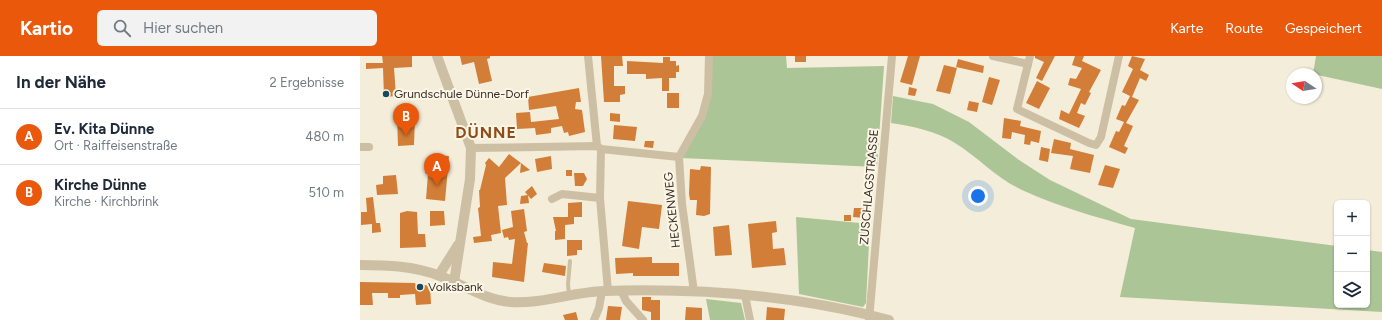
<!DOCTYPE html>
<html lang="de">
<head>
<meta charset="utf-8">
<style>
	body { margin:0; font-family:Figtree,sans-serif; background:#f2f2f3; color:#1f2937 }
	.controls { position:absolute; right:12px; bottom:12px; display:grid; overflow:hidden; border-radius:6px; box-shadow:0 1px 3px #0004 }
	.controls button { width:36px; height:36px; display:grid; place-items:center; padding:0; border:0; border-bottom:1px solid #e0e1e3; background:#fff; color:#1f2937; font:20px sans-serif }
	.compass { position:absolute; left:926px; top:12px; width:36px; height:36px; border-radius:50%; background:#fff; box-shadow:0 1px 3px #0004; rotate:282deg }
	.you { position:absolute; left:618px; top:140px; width:14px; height:14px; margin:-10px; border:3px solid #fff; border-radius:50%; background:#1a73e8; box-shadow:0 0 0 6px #1a73e833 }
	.badge { display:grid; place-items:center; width:26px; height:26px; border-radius:50%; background:#ea580c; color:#fff; font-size:13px; font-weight:700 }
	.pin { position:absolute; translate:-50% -33px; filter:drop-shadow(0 1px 2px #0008) }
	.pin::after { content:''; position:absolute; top:21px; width:14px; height:12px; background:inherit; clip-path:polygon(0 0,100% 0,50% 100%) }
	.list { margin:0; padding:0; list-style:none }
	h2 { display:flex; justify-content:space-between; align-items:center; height:52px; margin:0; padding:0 16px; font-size:17px }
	h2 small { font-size:13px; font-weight:400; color:#747a83 }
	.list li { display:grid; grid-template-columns:26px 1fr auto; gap:12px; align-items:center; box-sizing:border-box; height:56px; padding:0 16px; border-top:1px solid #e0e1e3 }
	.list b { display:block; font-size:15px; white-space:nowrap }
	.list p { margin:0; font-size:13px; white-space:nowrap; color:#747a83 }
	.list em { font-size:13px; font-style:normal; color:#747a83 }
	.icon { flex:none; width:22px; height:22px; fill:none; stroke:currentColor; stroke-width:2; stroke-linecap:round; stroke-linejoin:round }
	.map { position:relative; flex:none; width:1022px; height:264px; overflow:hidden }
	header { display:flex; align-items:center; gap:24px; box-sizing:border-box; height:56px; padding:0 20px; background:#ea580c; color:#fff }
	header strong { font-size:19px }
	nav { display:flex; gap:22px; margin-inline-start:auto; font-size:14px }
	.search { width:280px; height:36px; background:#f2f2f3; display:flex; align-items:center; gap:10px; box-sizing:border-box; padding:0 14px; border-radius:6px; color:#747a83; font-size:15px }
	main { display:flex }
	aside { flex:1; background:#fff }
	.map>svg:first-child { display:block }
	.green { fill:#acc597 }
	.building { fill:#d27e38 }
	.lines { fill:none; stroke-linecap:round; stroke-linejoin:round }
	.service { stroke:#cdbfa4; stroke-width:4 }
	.minor { stroke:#cdbfa4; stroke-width:8 }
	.tertiary { stroke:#cdbfa4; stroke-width:10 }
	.poi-dot { fill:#174a5e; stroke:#fbf6e6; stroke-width:1.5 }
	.labels { text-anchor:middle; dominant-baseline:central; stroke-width:4; stroke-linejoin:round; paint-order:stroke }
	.poi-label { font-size:12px; fill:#382f26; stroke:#fbf6e6; text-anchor:start }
	.street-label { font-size:12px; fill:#382f26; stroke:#fbf6e6 }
	.district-label { font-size:16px; font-weight:bold; letter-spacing:1px; fill:#8f4d17; stroke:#fbf6e6 }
</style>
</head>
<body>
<header>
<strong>Kartio</strong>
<div class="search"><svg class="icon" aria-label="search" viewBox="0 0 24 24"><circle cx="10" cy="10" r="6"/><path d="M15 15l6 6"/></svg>Hier suchen</div>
<nav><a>Karte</a><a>Route</a><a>Gespeichert</a></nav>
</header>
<main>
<aside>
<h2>In der Nähe<small>2 Ergebnisse</small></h2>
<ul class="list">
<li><span class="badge">A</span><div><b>Ev. Kita Dünne</b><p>Ort · Raiffeisenstraße</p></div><em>480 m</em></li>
<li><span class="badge">B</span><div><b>Kirche Dünne</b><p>Kirche · Kirchbrink</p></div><em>510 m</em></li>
</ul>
</aside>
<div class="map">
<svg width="1022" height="264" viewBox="0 0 1022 264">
	<rect width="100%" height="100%" fill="#f4edd9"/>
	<g class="green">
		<polygon points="351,0 426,0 427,12 524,10 517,111 321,102 343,61"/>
		<polygon points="956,0 1022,0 1022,33 953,18"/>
		<path d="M533 40 573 48 609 66 659 104 690 124 771 163 977 190V249H1007V194L1022 196V256L760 241 775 172C737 161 698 151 662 134 636 122 618 101 595 87 576 75 552 70 531 67Z"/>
		<polygon points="436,161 510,168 506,247 503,251 439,238"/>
		<polygon points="346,243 381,247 385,264 350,264"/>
	</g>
	<g class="building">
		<polygon points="22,0 52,0 52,11 34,12 36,40 24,41 23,12 6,13 6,7 23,7"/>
		<polygon points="100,0 130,0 130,2 127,3 132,25 119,28 114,6 102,9"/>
		<polygon points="241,0 262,0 263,10 254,10 254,30 265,30 265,38 260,39 260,46 244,46"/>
		<rect x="435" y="0" width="11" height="6"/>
		<polygon points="548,0 560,0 552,29 540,26"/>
		<polygon points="675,0 695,0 682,25 676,22 684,6 675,2"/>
		<polygon points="715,0 724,0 722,5 741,14 729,36 731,37 725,49 721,47 717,57 725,60 719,72 699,63 701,54 709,58 721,33 708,29 710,22 716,23 722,12 712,9"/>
		<polygon points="772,0 785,3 780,14 789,19 786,25 780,22 772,41 779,44 766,67 773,70 764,90 768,92 765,98 749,91 756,75 759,76 764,66 756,63 762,49 765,50 770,40 762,36 773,13 768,10"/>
		<polygon points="303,1 310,1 310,5 316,5 316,10 319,9 319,16 316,16 316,22 309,22 309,35 302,35 302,22 286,23 286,18 267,18 267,5 303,7"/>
		<polygon points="598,3 624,10 623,17 596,11"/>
		<polygon points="584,9 597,12 590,38 576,35"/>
		<polygon points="629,21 640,24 632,49 622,46"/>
		<polygon points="677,25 690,32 679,53 666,47"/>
		<polygon points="549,31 557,33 555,40 548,39"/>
		<polygon points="219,32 221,46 216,46 215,53 222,54 225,76 209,80 208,76 204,77 202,70 191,72 191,77 176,79 175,72 157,73 156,57 170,56 171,66 199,63 196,50 169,54 168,41"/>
		<rect x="307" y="37" width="12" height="15"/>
		<polygon points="609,45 619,47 617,56 607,54"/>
		<polygon points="250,57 260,58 260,66 250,65"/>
		<polygon points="37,61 55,61 54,89 38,90"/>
		<polygon points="644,62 661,65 660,70 681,75 679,87 671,85 670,89 664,88 665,79 652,76 651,83 642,82"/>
		<polygon points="254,69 277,71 275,85 253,83"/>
		<polygon points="694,83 711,87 710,93 734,99 730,117 710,113 713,100 691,97"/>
		<polygon points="285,85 294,85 293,92 284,91"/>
		<polygon points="681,91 690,93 688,106 679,104"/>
		<polygon points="149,98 161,107 145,122 147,149 138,150 141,177 131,179 132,185 114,187 113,181 121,180 118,152 120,151 119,134 120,134 126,109 125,107 129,102 139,111"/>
		<polygon points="70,99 89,100 85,145 66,143 68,118 65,117"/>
		<polygon points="191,100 192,113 177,116 175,103"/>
		<polygon points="161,107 170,114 160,117"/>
		<polygon points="745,109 760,113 753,132 738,129"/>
		<polygon points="341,110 351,111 350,158 344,160 336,159 337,144 330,144 329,138 330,113 340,114"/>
		<rect x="206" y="114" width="6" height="6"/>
		<polygon points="214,117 224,117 227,123 223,130 215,130"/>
		<polygon points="36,119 38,138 17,139 16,129 23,128 23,120"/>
		<polygon points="172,130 177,138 171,143 165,136"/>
		<polygon points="168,139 169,147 160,148 161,140"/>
		<polygon points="13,141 16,167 20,167 21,176 12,177 12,168 1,169 1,156 7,156 6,142"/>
		<polygon points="268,145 302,149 299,173 282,171 279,193 262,190"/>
		<polygon points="222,146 222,161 214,161 214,168 205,169 205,183 195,184 195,175 196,175 193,161 208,161 208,147"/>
		<polygon points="494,152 504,152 504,162 493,161"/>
		<polygon points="164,153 167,175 164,176 167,187 168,187 164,226 132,221 133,206 152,208 155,183 149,184 148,181 144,182 142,174 153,171 151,155"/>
		<polygon points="47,155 57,156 58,178 65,178 66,191 40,192 40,157"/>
		<polygon points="70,155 84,155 85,169 70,170"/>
		<rect x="484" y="159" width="7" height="6"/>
		<polygon points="416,165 417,176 412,177 413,193 424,192 426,209 392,212 388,168"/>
		<polygon points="369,169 372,199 355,200 353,171"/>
		<polygon points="207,184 222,184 222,194 217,194 217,199 207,200"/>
		<polygon points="292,201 292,207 319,207 319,220 273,220 273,217 256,218 255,202"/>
		<polygon points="184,207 206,210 205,220 182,216"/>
		<polygon points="0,226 55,227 56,230 70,229 71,248 56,249 55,238 40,239 40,242 28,242 28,237 12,237 13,249 0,249"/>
		<polygon points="282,241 291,241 291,244 300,244 300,264 291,264 291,256 282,254"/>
		<polygon points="248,250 262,251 260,264 246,264"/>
		<polygon points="326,251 342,252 342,264 325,264"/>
		<polygon points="407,251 425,253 424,264 406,264"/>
		<polygon points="216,256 218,264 205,264 203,259"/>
	</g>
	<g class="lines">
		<polyline class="service" points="209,239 208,228 210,205"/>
		<g class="minor">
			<polyline points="228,0 237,90"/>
			<polyline points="633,0 668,8"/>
			<polyline points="670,0 657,53 729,87 736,89 741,81 759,0"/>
			<polyline points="0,91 9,91"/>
			<polyline points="111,92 237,90 241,93 319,101"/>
			<polyline points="241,93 240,142 248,235"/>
			<polyline points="319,101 322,148 334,236"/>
			<polyline points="319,101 342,60 348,38 349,0"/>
			<polyline points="192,143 202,138 240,142"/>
			<polyline points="261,234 266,245 283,264"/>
			<polyline points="385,239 390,264"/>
			<polyline points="234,264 239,252 242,235"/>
			<polyline points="509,264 532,0"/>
		</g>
		<g class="tertiary">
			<polyline points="77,0 111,92 110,123 94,226"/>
			<path d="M0 209C27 209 55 210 80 220 104 229 125 244 151 246 182 248 213 236 244 235 339 232 436 239 529 264"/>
			<polyline points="79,219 98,189"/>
		</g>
	</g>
	<g class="poi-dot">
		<circle cx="26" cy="38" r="4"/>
		<circle cx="60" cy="231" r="4"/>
	</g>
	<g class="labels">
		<g class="poi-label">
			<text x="34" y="38">Grundschule Dünne-Dorf</text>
			<text x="68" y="231">Volksbank</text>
		</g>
		<g class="street-label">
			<text transform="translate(509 131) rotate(-85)">ZUSCHLAGSTRASSE</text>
			<text transform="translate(312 154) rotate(-96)">HECKENWEG</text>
		</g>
		<g class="district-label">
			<text x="126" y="76">DÜNNE</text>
		</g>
	</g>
</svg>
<div class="controls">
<button>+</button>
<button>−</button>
<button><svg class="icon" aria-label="layers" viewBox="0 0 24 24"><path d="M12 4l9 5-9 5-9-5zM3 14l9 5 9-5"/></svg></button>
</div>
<svg class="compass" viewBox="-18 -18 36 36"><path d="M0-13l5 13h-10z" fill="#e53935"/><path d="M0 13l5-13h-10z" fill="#747a83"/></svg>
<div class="you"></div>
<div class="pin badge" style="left:77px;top:130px">A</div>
<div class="pin badge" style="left:46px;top:80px">B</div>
</div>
</main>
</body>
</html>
